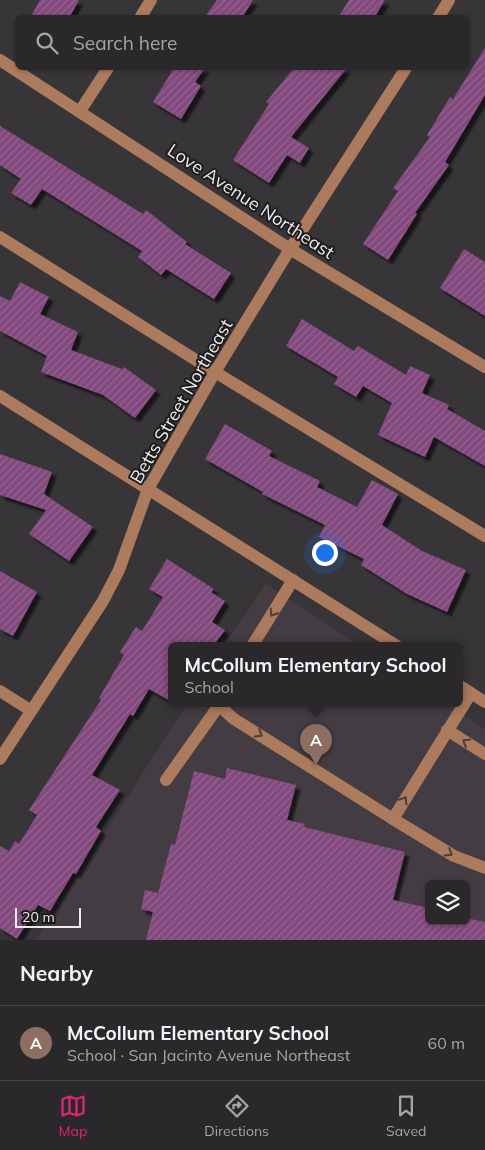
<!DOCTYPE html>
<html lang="en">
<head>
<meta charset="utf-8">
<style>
	body { margin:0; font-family:Mulish,sans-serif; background:#323032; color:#f1f3f6 }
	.controls { position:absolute; right:15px; bottom:15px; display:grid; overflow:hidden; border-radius:8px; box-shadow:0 1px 4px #0004 }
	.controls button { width:45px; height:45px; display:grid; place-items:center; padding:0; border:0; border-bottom:1px solid #464447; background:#2a282a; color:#f1f3f6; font:25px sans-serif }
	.scale { position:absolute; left:15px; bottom:12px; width:66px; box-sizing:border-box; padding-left:5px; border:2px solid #edeaec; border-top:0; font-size:14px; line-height:18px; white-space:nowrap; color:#edeaec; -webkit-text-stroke:4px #1e1d1e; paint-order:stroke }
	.you { position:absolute; left:324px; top:552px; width:18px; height:18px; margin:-12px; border:4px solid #fff; border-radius:50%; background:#1a73e8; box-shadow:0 0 0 8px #1a73e833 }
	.badge { display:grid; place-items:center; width:32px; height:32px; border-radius:50%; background:#db2777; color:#fff; font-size:16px; font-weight:700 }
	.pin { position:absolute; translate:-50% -41px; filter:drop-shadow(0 1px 2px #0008) }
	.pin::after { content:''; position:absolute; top:26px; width:18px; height:15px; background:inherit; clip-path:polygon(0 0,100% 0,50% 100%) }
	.popup { position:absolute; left:168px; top:642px; width:295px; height:65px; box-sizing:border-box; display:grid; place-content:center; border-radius:8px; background:#2a282a; filter:drop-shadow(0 1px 4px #0005); font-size:16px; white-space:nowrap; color:#a5a6a8 }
	.popup b { font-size:19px; color:#f1f3f6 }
	.popup::after { content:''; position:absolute; left:50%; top:100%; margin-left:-10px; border:10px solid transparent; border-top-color:#2a282a }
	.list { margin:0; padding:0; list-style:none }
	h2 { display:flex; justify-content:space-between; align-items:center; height:65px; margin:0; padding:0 20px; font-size:21px }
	h2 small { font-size:16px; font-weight:400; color:#a5a6a8 }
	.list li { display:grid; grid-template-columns:32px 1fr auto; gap:15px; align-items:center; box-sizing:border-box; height:75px; padding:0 20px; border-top:1px solid #464447 }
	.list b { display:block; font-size:19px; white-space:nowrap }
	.list p { margin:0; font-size:16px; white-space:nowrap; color:#a5a6a8 }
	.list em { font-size:16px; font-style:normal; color:#a5a6a8 }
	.icon { flex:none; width:28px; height:28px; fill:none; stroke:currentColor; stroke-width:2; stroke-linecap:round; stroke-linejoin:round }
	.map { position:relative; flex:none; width:485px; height:940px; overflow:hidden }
	.search { position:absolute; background:#2a282a; box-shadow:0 1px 4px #0004; left:15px; right:15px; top:15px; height:55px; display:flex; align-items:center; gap:12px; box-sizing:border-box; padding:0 18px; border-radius:8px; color:#a5a6a8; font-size:19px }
	.sheet { height:140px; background:#2a282a }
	nav { display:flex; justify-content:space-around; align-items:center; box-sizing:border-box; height:70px; border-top:1px solid #464447; background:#2a282a; font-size:14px; color:#a5a6a8 }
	nav a { display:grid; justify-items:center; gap:2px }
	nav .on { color:#db2777 }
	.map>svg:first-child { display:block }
	.built { fill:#443c43; fill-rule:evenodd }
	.building { fill:url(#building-hatch); filter:url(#shadow) }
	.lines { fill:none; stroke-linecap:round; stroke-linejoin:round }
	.minor { stroke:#ac7a5d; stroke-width:12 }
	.oneway { stroke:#503e34 }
	.labels { text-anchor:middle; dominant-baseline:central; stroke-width:4; stroke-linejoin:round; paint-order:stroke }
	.street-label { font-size:18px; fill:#edeaec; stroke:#1e1d1e }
</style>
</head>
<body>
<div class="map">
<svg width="485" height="940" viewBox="0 0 485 940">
	<defs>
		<pattern id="building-hatch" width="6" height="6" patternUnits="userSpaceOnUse" patternTransform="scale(1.25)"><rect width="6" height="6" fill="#82497e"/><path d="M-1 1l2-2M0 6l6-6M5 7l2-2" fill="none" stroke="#946390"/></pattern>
		<filter id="shadow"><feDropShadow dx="4.5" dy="4.5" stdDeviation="1" flood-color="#0009"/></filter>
	</defs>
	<rect width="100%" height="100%" fill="#383538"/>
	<g class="built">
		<polygon points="266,584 361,646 224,646"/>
		<path d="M187 704H447L485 729V940H36ZM429 884H466V921H429Z"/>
	</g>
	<g class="building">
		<polygon points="40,0 79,0 69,18 30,18"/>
		<polygon points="217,0 253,0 242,18 204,18"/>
		<polygon points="349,0 385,0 374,18 338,18"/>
		<polygon points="485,48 485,95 445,162 449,165 415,213 417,214 388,260 363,244 398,191 393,188 430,137 427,135 450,97 453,99"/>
		<polygon points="174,68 205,68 195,82 201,86 181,119 153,102"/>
		<polygon points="294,68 347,68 291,137 309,148 300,163 287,155 269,183 233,160 269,104 266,102"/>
		<polygon points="0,126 143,214 146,210 187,242 185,244 231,273 214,299 166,269 161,275 138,257 142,251 42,189 31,205 11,193 21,179 0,165"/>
		<polygon points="464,249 485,262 485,316 440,288"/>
		<polygon points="20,282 49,297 40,314 78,332 71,350 122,369 124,367 156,390 135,418 103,395 41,372 47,356 0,331 0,296 10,301"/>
		<polygon points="302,319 354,351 358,346 406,375 410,366 430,375 422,393 449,405 447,409 485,431 485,466 434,437 425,457 378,435 392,403 363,386 356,397 334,384 338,377 286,346"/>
		<polygon points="225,424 272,451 269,456 320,481 317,487 357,507 372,480 398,494 382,525 422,551 466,570 447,612 407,594 361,565 364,559 319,537 325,525 262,494 263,492 205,459"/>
		<polygon points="0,454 52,472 44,494 93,527 69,561 29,534 46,510 0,495"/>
		<polygon points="167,559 214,589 211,592 225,601 212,622 225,630 213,646 172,646 172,702 149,689 133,716 130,714 92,775 120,790 96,827 101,831 76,874 73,873 50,911 38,905 17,939 0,928 0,846 9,851 15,841 19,844 37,815 29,810 101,700 99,698 124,655 120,652 136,627 142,631 163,597 149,589"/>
		<polygon points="0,571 37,592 13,636 0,629"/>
		<polygon points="227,768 296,785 287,820 305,824 304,827 405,852 393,900 429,908 429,921 466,921 466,918 485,922 485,940 146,940 153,912 141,909 145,890 158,893 171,844 175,845 194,771 225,779"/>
	</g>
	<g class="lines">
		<g class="minor">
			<polyline points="140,18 151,0"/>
			<polyline points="438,18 449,0"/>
			<polyline points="0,60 290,249 485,367"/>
			<polyline points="80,111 108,68"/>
			<polyline points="0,237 215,372 485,536"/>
			<polyline points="0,396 397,646"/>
			<polyline points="252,646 293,580"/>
			<polyline points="460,686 485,702"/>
			<polyline points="0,691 30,710"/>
			<polyline points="223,704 225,711 234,719 393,819 471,693"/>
			<polyline points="447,730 485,754"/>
			<polyline points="0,759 103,601 119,570 148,489 215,372 290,249 406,68"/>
			<polyline points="166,780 220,704"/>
			<polyline points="393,819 454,856 485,868"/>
		</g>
	</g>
	<defs><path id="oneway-chevron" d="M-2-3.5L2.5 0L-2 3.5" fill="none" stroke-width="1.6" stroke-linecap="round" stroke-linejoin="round" transform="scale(1.25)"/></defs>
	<g class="oneway">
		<use href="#oneway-chevron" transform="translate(273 613) rotate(122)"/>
		<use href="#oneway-chevron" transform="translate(259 734) rotate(32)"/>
		<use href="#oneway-chevron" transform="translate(466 742) rotate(-148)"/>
		<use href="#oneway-chevron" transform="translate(404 800) rotate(-58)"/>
		<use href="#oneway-chevron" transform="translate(449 853) rotate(32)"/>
	</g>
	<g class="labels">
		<g class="street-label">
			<text transform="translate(251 201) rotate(33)">Love Avenue Northeast</text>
			<text transform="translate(181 401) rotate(-60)">Betts Street Northeast</text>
		</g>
	</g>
</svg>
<div class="controls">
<button><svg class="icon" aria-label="layers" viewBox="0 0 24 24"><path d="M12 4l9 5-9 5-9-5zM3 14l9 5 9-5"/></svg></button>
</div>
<div class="scale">20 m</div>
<div class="you"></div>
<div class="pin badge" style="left:316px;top:765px;background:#8d6e63">A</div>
<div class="popup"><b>McCollum Elementary School</b>School</div>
<div class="search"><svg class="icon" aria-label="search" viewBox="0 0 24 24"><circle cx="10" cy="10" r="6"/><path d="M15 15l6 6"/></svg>Search here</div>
</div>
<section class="sheet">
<h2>Nearby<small></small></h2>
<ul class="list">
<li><span class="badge" style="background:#8d6e63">A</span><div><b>McCollum Elementary School</b><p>School · San Jacinto Avenue Northeast</p></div><em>60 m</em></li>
</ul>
</section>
<nav>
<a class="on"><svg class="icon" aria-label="map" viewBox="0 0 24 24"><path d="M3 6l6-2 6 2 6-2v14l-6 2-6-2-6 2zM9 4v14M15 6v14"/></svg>Map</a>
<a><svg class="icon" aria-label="directions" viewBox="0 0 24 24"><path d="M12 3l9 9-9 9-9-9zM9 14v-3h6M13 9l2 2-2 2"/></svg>Directions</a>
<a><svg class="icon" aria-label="saved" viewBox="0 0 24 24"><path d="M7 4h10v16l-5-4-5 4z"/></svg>Saved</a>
</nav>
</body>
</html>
